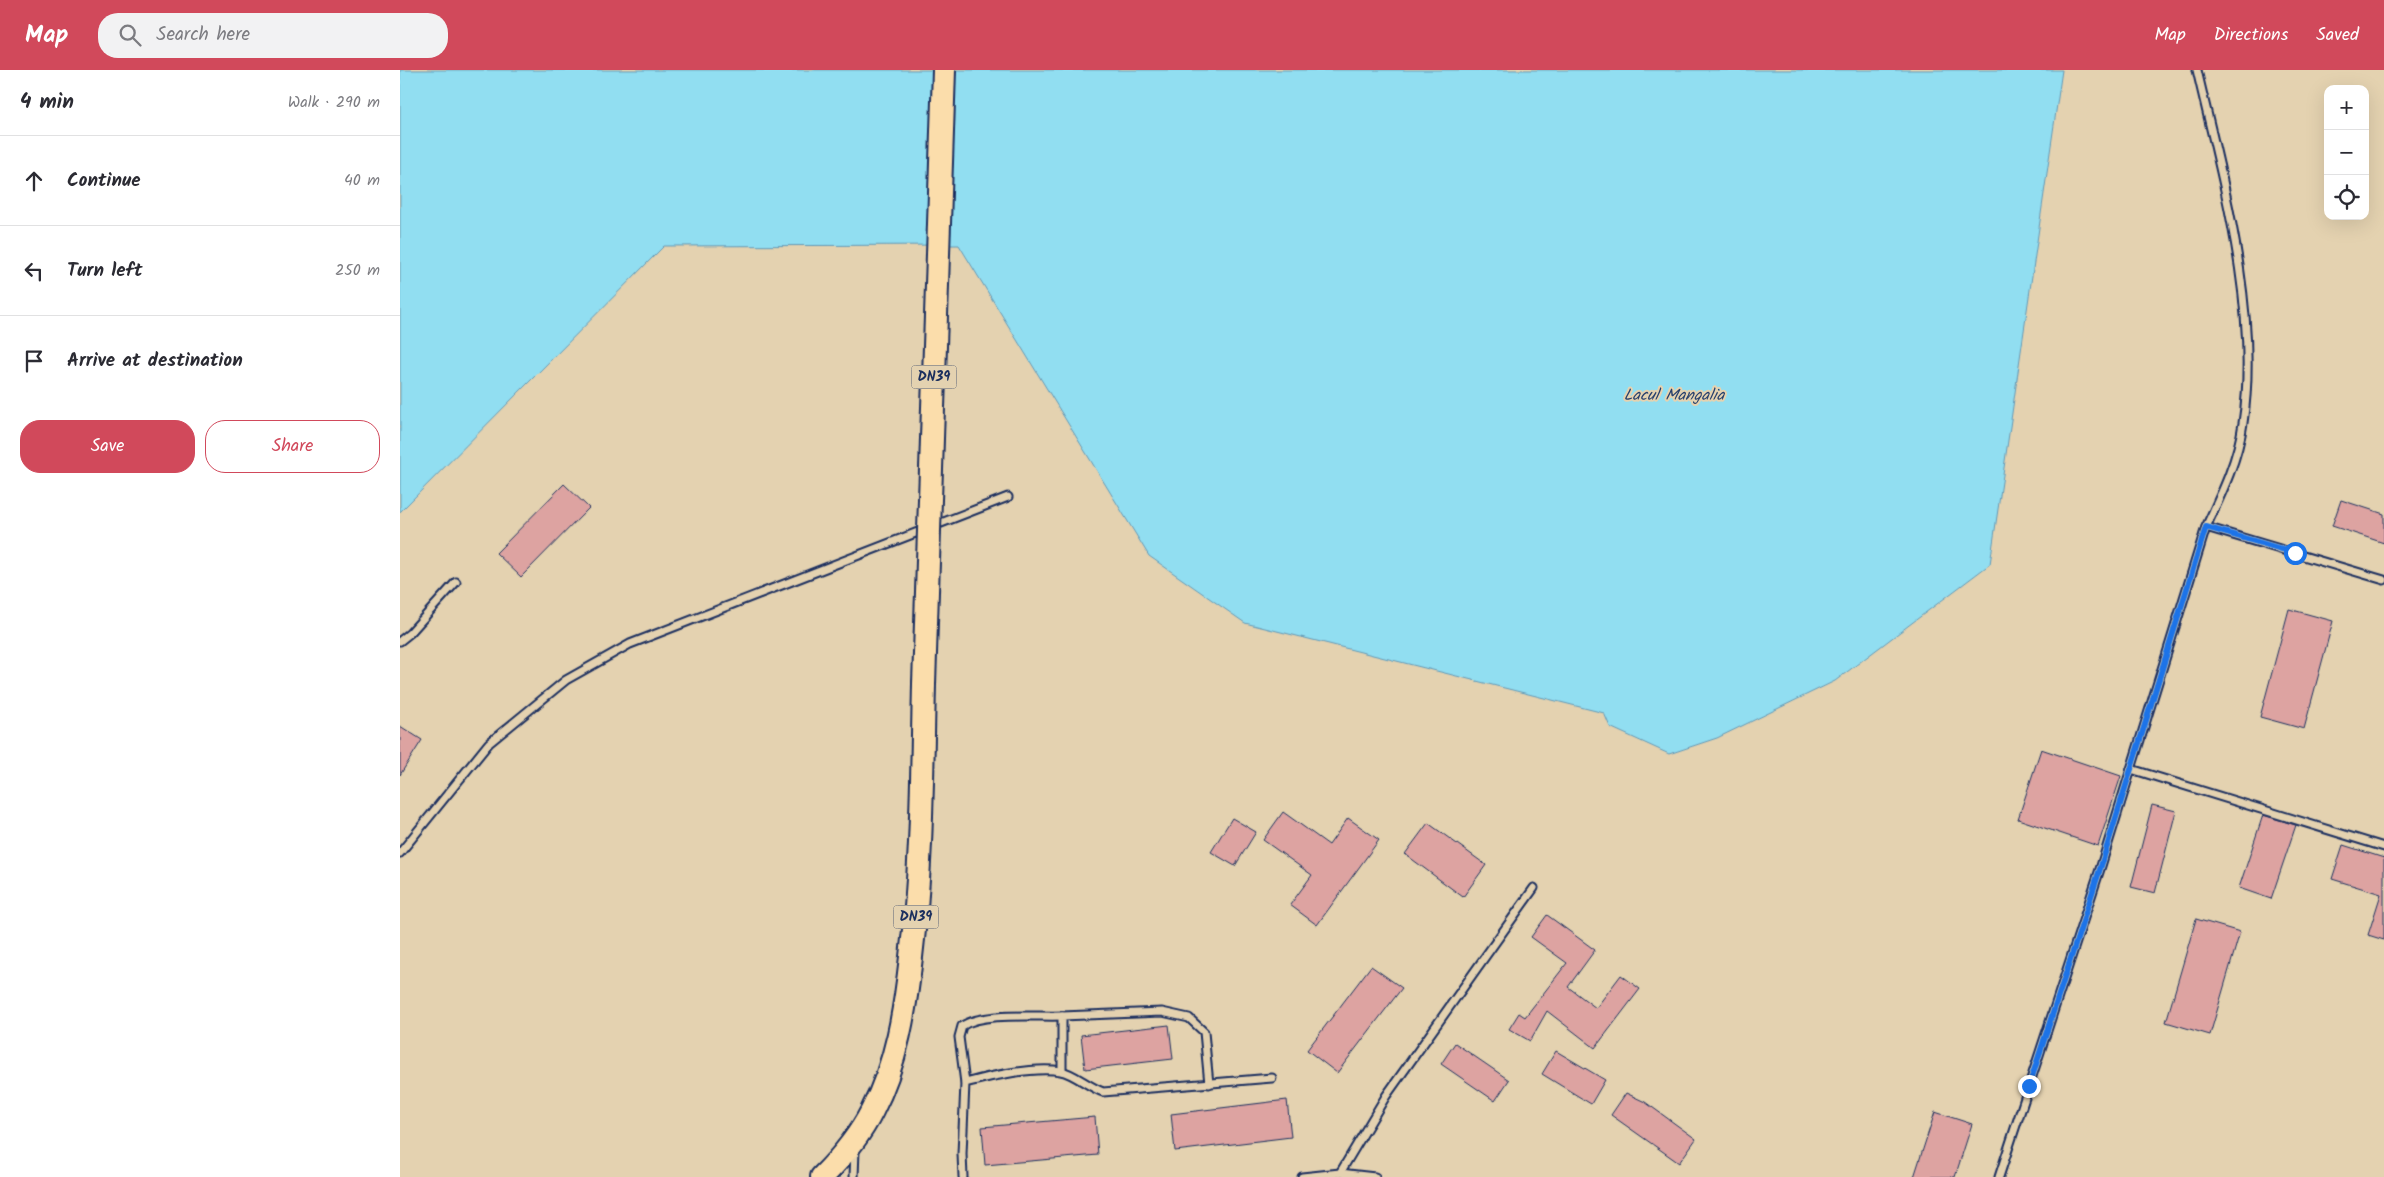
<!DOCTYPE html>
<html lang="en">
<head>
<meta charset="utf-8">
<style>
	body { margin:0; font-family:Kalam,sans-serif; background:#f2f2f3; color:#2b2b33 }
	.controls { position:absolute; right:15px; top:15px; display:grid; overflow:hidden; border-radius:10px; box-shadow:0 5px 20px #0002 }
	.controls button { width:45px; height:45px; display:grid; place-items:center; padding:0; border:0; border-bottom:1px solid #e1e1e2; background:#fff; color:#2b2b33; font:25px sans-serif }
	.stop { position:absolute; width:15px; height:15px; margin:-11px; border:4px solid #1a73e8; border-radius:50%; background:#fff }
	.stop.end { background:#1a73e8; border-color:#fff; box-shadow:0 1px 5px #0008 }
	.list { margin:0; padding:0; list-style:none }
	h2 { display:flex; justify-content:space-between; align-items:center; height:65px; margin:0; padding:0 20px; font-size:21px }
	h2 small { font-size:16px; font-weight:400; color:#7c7c81 }
	.list li { display:grid; grid-template-columns:32px 1fr auto; gap:15px; align-items:center; box-sizing:border-box; height:90px; padding:0 20px; border-top:1px solid #e1e1e2 }
	.list b { display:block; font-size:19px; white-space:nowrap }
	.list em { font-size:16px; font-style:normal; color:#7c7c81 }
	.actions { display:flex; gap:10px; padding:15px 20px }
	.actions a { flex:1; padding:11px 0; border:1px solid #d1495b; border-radius:20px; text-align:center; font-size:18px; color:#d1495b }
	.actions .main { background:#d1495b; color:#fff }
	.icon { flex:none; width:28px; height:28px; fill:none; stroke:currentColor; stroke-width:2; stroke-linecap:round; stroke-linejoin:round }
	.map { position:relative; flex:none; width:1984px; height:1107px; overflow:hidden }
	header { display:flex; align-items:center; gap:30px; box-sizing:border-box; height:70px; padding:0 25px; background:#d1495b; color:#fff }
	header strong { font-size:24px }
	nav { display:flex; gap:28px; margin-inline-start:auto; font-size:18px }
	.search { width:350px; height:45px; background:#f2f2f3; display:flex; align-items:center; gap:12px; box-sizing:border-box; padding:0 18px; border-radius:20px; color:#7c7c81; font-size:19px }
	main { display:flex }
	aside { flex:1; background:#fff }
	.map>svg:first-child { display:block }
	.water { fill:#91def1; stroke:#6298b6 }
	.building { fill:#dda3a1; stroke:#1b2f5e }
	.lines { fill:none; stroke-linecap:round; stroke-linejoin:round }
	.service-casing { stroke:#1b2f5e; stroke-width:11 }
	.trunk-casing { stroke:#1b2f5e; stroke-width:26 }
	.service { stroke:#e4d2b0; stroke-width:7 }
	.trunk { stroke:#fbddab; stroke-width:22 }
	.trunk-bridge-casing { stroke:#1b2f5e; stroke-width:26; stroke-linecap:butt }
	.trunk-bridge { stroke:#fbddab; stroke-width:22 }
	.route { stroke:#1a73e8; stroke-width:6 }
	.labels { text-anchor:middle; dominant-baseline:central; stroke-width:4; stroke-linejoin:round; paint-order:stroke }
	.shield { fill:#e4d2b0; stroke:#576077; stroke-width:1 }
	.shield-label { font-size:14px; font-weight:bold; fill:#1b2f5e }
	.water-label { font-size:16px; font-style:italic; fill:#27406d; stroke:#e4d2b0 }
</style>
</head>
<body>
<header>
<strong>Map</strong>
<div class="search"><svg class="icon" aria-label="search" viewBox="0 0 24 24"><circle cx="10" cy="10" r="6"/><path d="M15 15l6 6"/></svg>Search here</div>
<nav><a>Map</a><a>Directions</a><a>Saved</a></nav>
</header>
<main>
<aside>
<h2>4 min<small>Walk · 290 m</small></h2>
<ul class="list">
<li><svg class="icon" aria-label="ahead" viewBox="0 0 24 24"><path d="M12 20V5M6 11l6-6 6 6"/></svg><div><b>Continue</b></div><em>40 m</em></li>
<li><svg class="icon" aria-label="left" viewBox="0 0 24 24"><path d="M17 20v-9H6M10 6l-5 5 5 5"/></svg><div><b>Turn left</b></div><em>250 m</em></li>
<li><svg class="icon" aria-label="arrive" viewBox="0 0 24 24"><path d="M6 21V4h12l-3 4 3 4H6"/></svg><div><b>Arrive at destination</b></div></li>
</ul>
<div class="actions"><a class="main">Save</a><a>Share</a></div>
</aside>
<div class="map">
<svg width="1984" height="1107" viewBox="0 0 1984 1107">
	<rect width="100%" height="100%" fill="#e4d2b0"/>
	<filter id="ink" filterUnits="userSpaceOnUse"><feTurbulence type="fractalNoise" baseFrequency=".02" numOctaves="2"/><feDisplacementMap in="SourceGraphic" scale="10" xChannelSelector="R" yChannelSelector="G"/><feConvolveMatrix kernelMatrix="1 2 1 2 8 2 1 2 1" color-interpolation-filters="sRGB"/></filter>
	<g filter="url(#ink)">
		<polygon class="water" points="0,0 1662,0 1590,494 1435,611 1317,668 1269,684 1210,657 1204,643 845,553 749,486 559,175 264,176 0,442"/>
		<g class="building">
			<polygon points="164,414 189,438 121,507 96,483"/>
			<polygon points="1941,430 1984,444 1984,473 1932,456"/>
			<polygon points="1889,539 1933,551 1904,659 1860,647"/>
			<polygon points="0,656 22,670 0,705"/>
			<polygon points="1641,679 1721,706 1698,776 1618,749"/>
			<polygon points="1752,735 1776,741 1755,823 1731,817"/>
			<polygon points="883,742 929,775 948,748 979,770 917,855 890,835 912,805 863,770"/>
			<polygon points="1863,745 1896,755 1871,829 1839,818"/>
			<polygon points="832,748 856,762 835,796 811,782"/>
			<polygon points="1028,753 1086,795 1063,827 1005,784"/>
			<polygon points="1943,775 1984,788 1984,870 1968,865 1981,824 1932,809"/>
			<polygon points="1147,845 1195,880 1168,917 1196,938 1221,905 1240,919 1195,978 1147,941 1130,971 1109,959 1119,943 1125,947 1167,893 1131,867"/>
			<polygon points="1796,849 1840,862 1810,965 1766,952"/>
			<polygon points="971,896 1002,918 937,1003 907,980"/>
			<polygon points="769,955 773,989 685,999 681,965"/>
			<polygon points="1055,973 1109,1010 1095,1031 1041,994"/>
			<polygon points="1156,981 1205,1010 1191,1034 1142,1004"/>
			<polygon points="1226,1023 1245,1032 1296,1069 1279,1093 1211,1045"/>
			<polygon points="887,1030 891,1067 775,1081 771,1044"/>
			<polygon points="1535,1042 1572,1054 1555,1107 1514,1107"/>
			<polygon points="695,1047 698,1085 585,1095 582,1057"/>
		</g>
		<g class="lines">
			<defs>
				<g id="service">
					<polyline points="1806,457 1984,510"/>
					<polyline points="0,571 10,563 56,512"/>
					<polyline points="1731,699 1984,777"/>
					<polyline points="0,783 89,673 166,610 230,574 608,427"/>
					<polyline points="662,1001 662,946 762,942 789,948 804,962 809,1014"/>
					<path d="M565 1013 559 967 562 956C583 942 635 947 662 946"/>
					<polyline points="940,1103 986,1026 1134,818"/>
					<polyline points="454,1107 455,1080"/>
					<path d="M563 1107 562 1084 565 1013C590 1006 636 996 661 1001 673 1003 689 1017 703 1022L872 1008"/>
					<polyline points="902,1107 940,1103 975,1107"/>
					<path d="M1599 1107 1701 796 1806 457C1822 423 1838 390 1843 353 1860 242 1822 108 1797 0"/>
				</g>
				<path id="trunk" d="M422 1107C442 1087 459 1067 472 1041 497 993 505 940 511 887 522 797 522 705 524 614"/>
			</defs>
			<use href="#service" class="service-casing"/>
			<use href="#trunk" class="trunk-casing"/>
			<use href="#service" class="service"/>
			<use href="#trunk" class="trunk"/>
			<defs>
				<polyline id="trunk-bridge" points="524,614 544,0"/>
			</defs>
			<use href="#trunk-bridge" class="trunk-bridge-casing"/>
			<use href="#trunk-bridge" class="trunk-bridge"/>
		</g>
	</g>
	<g class="lines" filter="url(#ink)">
		<polyline class="route" points="1629,1016 1701,796 1806,457 1895,483"/>
	</g>
	<g class="labels">
		<g class="shield">
			<rect x="511.5" y="295.5" width="45" height="23" rx="4"/>
			<rect x="493.5" y="835.5" width="45" height="23" rx="4"/>
		</g>
		<g class="shield-label">
			<text x="534" y="307">DN39</text>
			<text x="516" y="847">DN39</text>
		</g>
		<g class="water-label">
			<text x="1274" y="325">Lacul Mangalia</text>
		</g>
	</g>
</svg>
<div class="controls">
<button>+</button>
<button>−</button>
<button><svg class="icon" aria-label="locate" viewBox="0 0 24 24"><circle cx="12" cy="12" r="6"/><path d="M12 2v4M12 18v4M2 12h4M18 12h4"/></svg></button>
</div>
<div class="stop" style="left:1895px;top:483px"></div>
<div class="stop end" style="left:1629px;top:1016px"></div>
</div>
</main>
</body>
</html>
